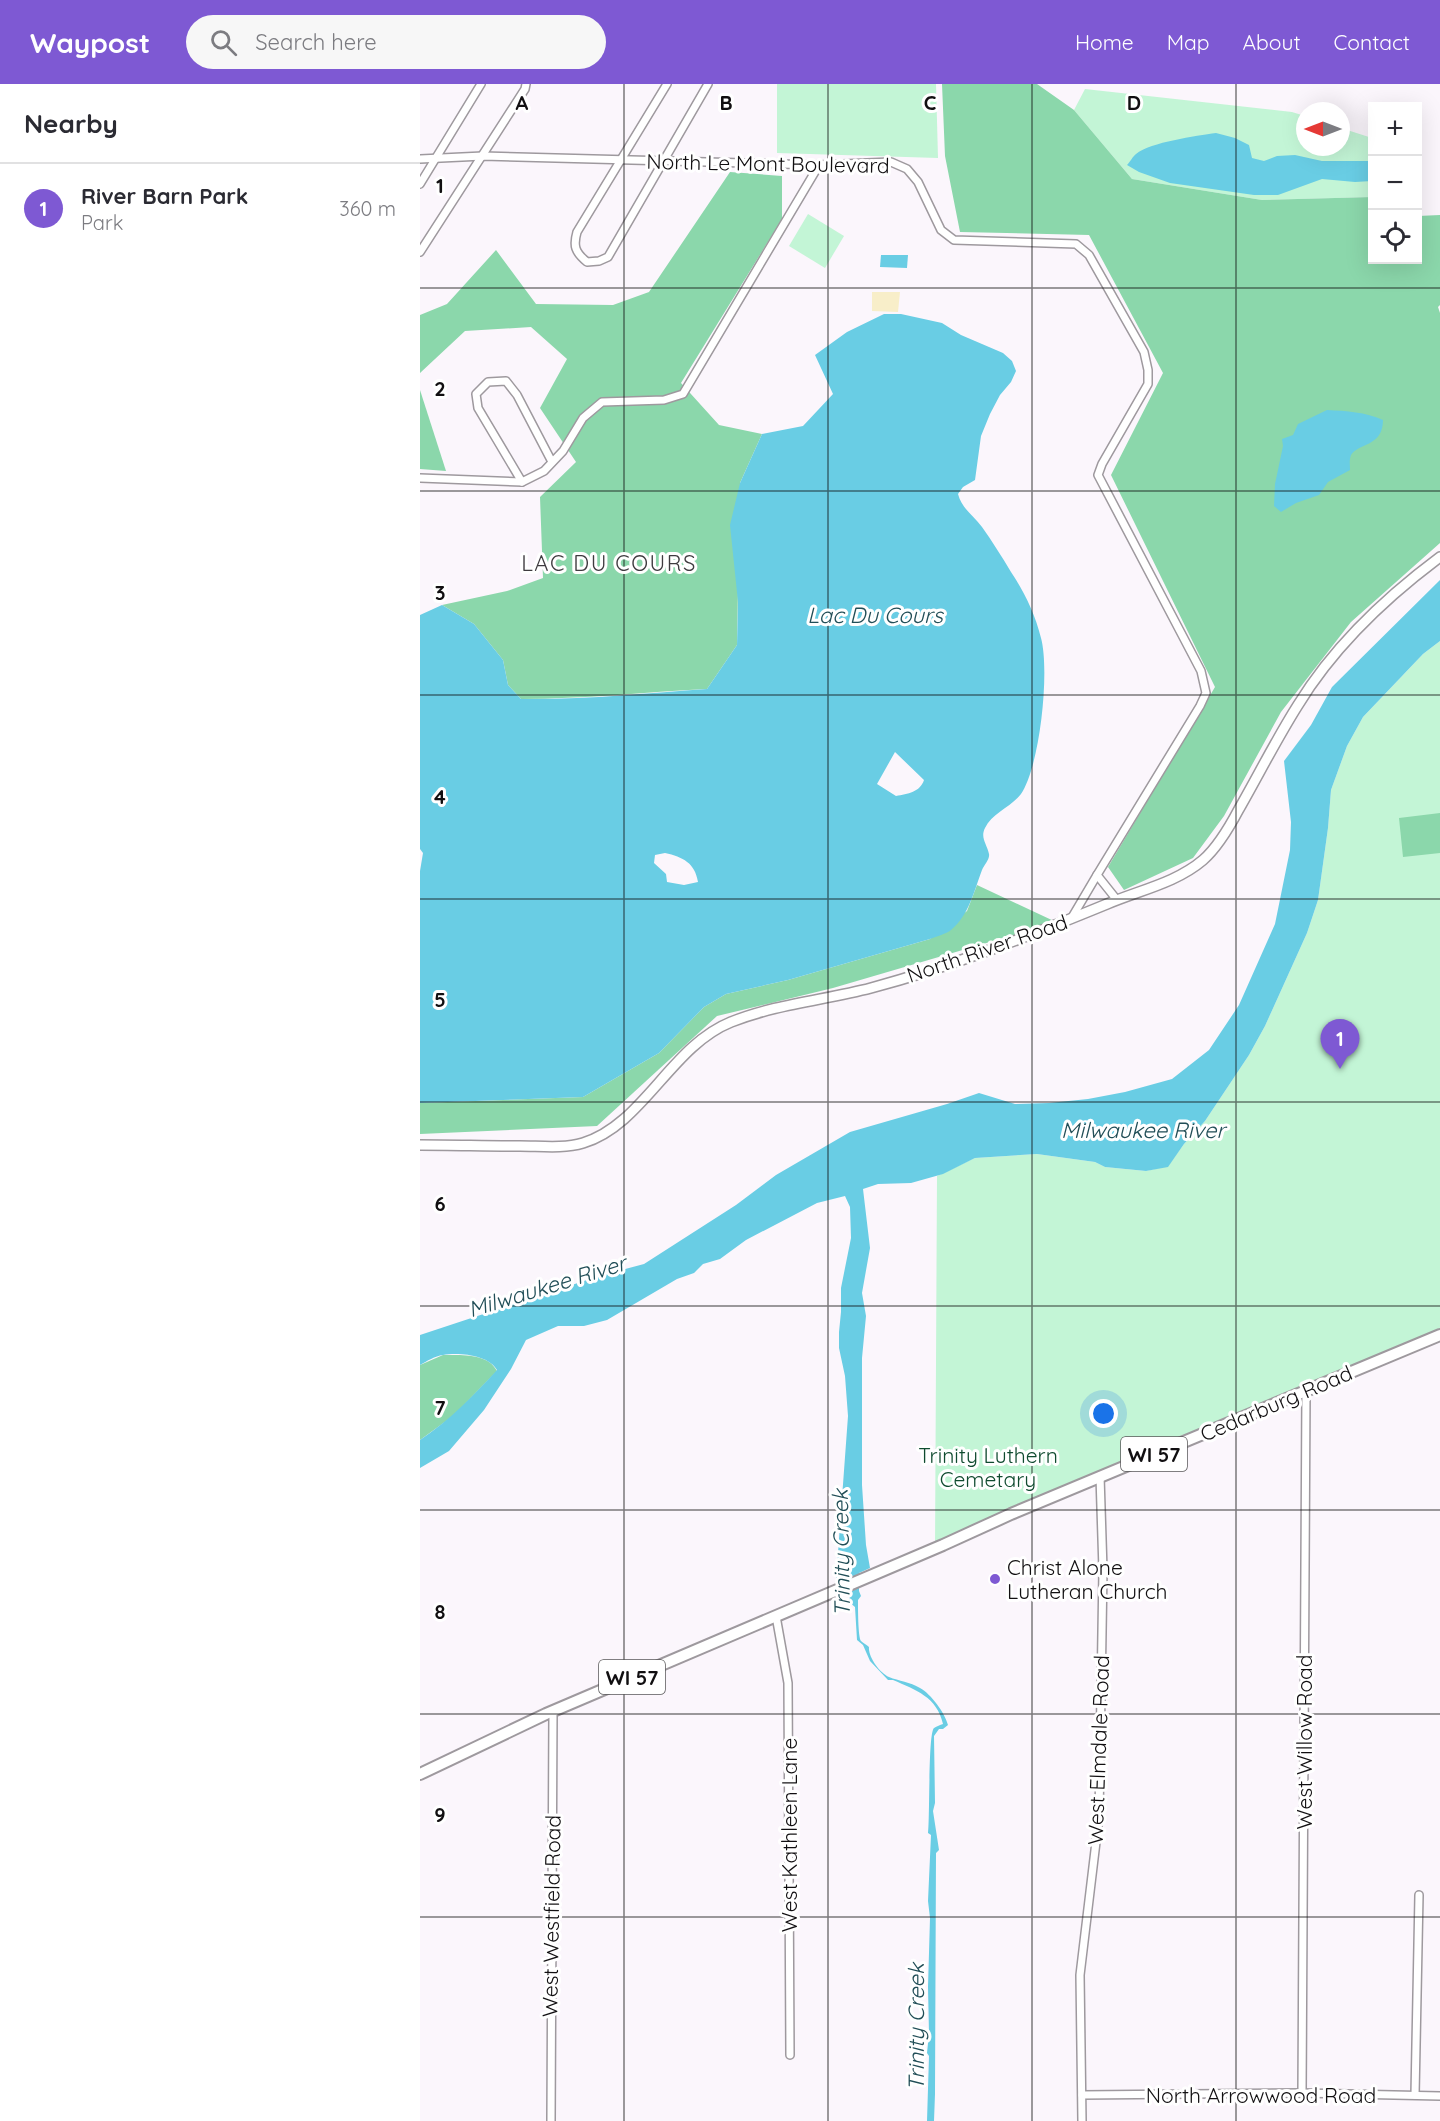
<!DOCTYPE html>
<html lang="en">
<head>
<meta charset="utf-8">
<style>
	body { margin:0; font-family:Quicksand,sans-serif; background:#f7f7f7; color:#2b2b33 }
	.controls { position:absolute; right:18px; top:18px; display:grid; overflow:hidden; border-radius:0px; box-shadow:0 6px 24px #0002 }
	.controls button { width:54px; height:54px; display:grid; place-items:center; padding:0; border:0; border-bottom:2px solid #e1e1e2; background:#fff; color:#2b2b33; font:30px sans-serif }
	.compass { position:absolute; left:876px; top:18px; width:54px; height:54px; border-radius:50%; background:#fff; box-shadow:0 6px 24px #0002; rotate:270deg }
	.you { position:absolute; left:684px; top:1330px; width:21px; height:21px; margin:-15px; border:4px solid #fff; border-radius:50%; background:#1a73e8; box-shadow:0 0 0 9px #1a73e833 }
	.badge { display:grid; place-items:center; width:39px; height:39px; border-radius:50%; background:#7e59d3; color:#fff; font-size:20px; font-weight:700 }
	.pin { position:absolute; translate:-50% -50px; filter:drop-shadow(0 2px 3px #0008) }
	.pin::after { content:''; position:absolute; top:32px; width:21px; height:18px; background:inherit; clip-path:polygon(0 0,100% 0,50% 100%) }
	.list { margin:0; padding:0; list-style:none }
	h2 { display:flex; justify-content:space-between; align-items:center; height:78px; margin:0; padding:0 24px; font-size:26px }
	h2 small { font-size:20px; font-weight:400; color:#7c7c81 }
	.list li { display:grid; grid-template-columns:39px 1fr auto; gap:18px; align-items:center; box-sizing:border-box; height:90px; padding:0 24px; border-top:2px solid #e1e1e2 }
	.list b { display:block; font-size:22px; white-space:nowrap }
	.list p { margin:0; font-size:20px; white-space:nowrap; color:#7c7c81 }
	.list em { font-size:20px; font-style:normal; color:#7c7c81 }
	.icon { flex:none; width:33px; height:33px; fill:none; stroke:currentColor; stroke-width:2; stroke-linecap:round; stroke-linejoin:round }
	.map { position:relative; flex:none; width:1020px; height:2037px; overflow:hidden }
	header { display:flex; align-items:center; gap:36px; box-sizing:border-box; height:84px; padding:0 30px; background:#7e59d3; color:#fff }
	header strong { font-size:28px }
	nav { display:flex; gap:33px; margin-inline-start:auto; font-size:21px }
	.search { width:420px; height:54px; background:#f7f7f7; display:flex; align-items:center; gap:15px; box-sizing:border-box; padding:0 21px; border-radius:33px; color:#7c7c81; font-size:22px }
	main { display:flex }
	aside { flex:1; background:#fff }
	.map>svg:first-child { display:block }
	.green { fill:#c3f5d6 }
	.forest { fill:#8bd7ab }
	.sand { fill:#f8eec9 }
	.water { fill:#69cde4; fill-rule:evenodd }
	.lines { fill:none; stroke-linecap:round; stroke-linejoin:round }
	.street-casing { stroke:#9e999e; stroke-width:10 }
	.secondary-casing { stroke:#9e999e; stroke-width:12 }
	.primary-casing { stroke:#9e999e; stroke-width:14 }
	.street { stroke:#fff; stroke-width:7 }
	.secondary { stroke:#fff; stroke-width:9 }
	.primary { stroke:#fff; stroke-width:10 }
	.grid { fill:none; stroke:#110f11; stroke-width:1.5; stroke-opacity:0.55 }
	.poi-dot { fill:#7e59d3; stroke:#fff; stroke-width:2 }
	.labels { text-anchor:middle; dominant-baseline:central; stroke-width:6; stroke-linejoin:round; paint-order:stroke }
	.shield { fill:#fff; stroke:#585758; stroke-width:1.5 }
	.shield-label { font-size:20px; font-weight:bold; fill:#110f11 }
	.street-label { font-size:21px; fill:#110f11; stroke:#fff }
	.park-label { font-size:21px; fill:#0f4b2f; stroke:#fff }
	.poi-label { font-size:21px; fill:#110f11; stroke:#fff; text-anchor:start }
	.neighbourhood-label { font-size:22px; letter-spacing:1.5px; fill:#3e3b3f; stroke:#fff }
	.water-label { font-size:22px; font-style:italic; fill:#214e57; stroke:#fff }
	.grid-label { font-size:20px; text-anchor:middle; font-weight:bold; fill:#110f11; stroke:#fff; stroke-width:6; stroke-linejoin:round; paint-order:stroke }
</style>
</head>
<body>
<header>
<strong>Waypost</strong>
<div class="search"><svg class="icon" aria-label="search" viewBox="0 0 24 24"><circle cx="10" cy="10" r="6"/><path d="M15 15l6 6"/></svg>Search here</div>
<nav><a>Home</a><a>Map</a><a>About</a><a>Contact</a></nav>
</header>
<main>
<aside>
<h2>Nearby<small></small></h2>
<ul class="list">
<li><span class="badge">1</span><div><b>River Barn Park</b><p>Park</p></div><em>360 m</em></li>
</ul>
</aside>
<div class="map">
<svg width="1020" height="2037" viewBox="0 0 1020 2037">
	<rect width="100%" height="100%" fill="#fbf6fc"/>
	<g class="green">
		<polygon points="357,0 516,0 518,74 357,69"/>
		<polygon points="665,5 872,28 885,32 885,63 921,63 921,44 952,54 952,113 842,116 712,95 654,26"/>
		<polygon points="388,130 424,152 405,184 369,162"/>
		<polygon points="1020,557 1020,1251 515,1464 517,1092 555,1074 617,1070 675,1078 685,1083 726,1087 748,1082 764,1060 785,1037 829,971 845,942 887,849 898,816 908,744 911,706 927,662 943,633 1003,570"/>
	</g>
	<g class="forest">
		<polygon points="522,0 617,0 654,26 712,95 842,116 952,113 952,176 998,176 998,132 1020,131 1020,221 1018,223 1020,229 1020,459 931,538 861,628 804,732 773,774 704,806 688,783 795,603 691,391 743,289 669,151 540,148 525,72"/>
		<path d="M310 88 362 92V135L261 299 299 341 342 350 320 399 317 561 287 605C225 608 164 615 101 615L88 601 83 576 54 540 22 521 87 507 123 494 120 413 156 378 120 324 147 275 111 243 45 247 0 289V231L27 220 76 166 116 220 193 221 229 208Z"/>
		<polygon points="0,306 26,387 0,385"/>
		<polygon points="1020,729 1020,769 983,773 979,734"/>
		<polygon points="557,801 636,838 641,837 413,904 297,932 177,1042 0,1050 0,1019 163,1013 239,969 284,923 306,910 368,896 510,855 547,827"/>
		<path d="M23 1271C41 1271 68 1269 77 1287L33 1332 0 1356V1281Z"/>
	</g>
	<polygon class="sand" points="452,208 480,208 478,228 452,227"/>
	<g class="water">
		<path d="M796 49 815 54 829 61 832 74 844 77 857 72 875 71 902 77H950L952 79V97L935 98 902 95 858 111H834L750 99 719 88 707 81C710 78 713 72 716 70 731 58 776 52 796 49Z"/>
		<polygon points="461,171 488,171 487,184 460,183"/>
		<path d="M464 230H481L522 239 541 251 583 269 592 277 596 287 591 298 580 311 570 330 561 352 555 396 543 403 538 410C542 425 553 431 562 443 572 457 582 473 591 488 605 509 615 530 621 554 630 587 620 682 601 710 591 723 572 729 565 744 560 754 567 760 569 770 570 775 564 781 562 786 554 807 549 831 531 846 526 850 517 852 510 855L368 896 306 910 284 923 239 969 163 1013 0 1019V787L3 769 0 765V531L22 521 54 540 83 576 88 601 101 615C163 616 226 609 287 605L317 561 318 518 310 441 320 399 342 350 383 342 413 310 395 271 427 248ZM475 668 504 696C500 708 488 710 476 712L457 700ZM245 769C263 773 275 779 278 798L264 801 247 798 246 790 234 779 235 771Z"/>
		<path d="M907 326C927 327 945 328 963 336 963 363 938 359 931 371 929 376 930 381 930 386L908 398 899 411 876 419 861 428 854 422 855 400 863 362 862 355 873 351 878 340Z"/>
		<path d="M1020 496V557L1003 570 943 633 927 662 911 706 908 744 898 816 887 849 845 942 829 971 785 1037 764 1060 748 1083 726 1087 685 1083 675 1078 617 1070 555 1074 523 1090 491 1099 458 1100 443 1105 450 1164 442 1209 446 1232 442 1274V1401L446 1461 450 1484 439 1489V1507L441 1512 438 1516C438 1523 438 1553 441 1557 443 1559 447 1561 449 1563 448 1573 460 1589 469 1593 479 1597 490 1598 500 1604 511 1610 525 1629 528 1641L523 1645H519L514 1652 515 1719 513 1727 519 1766 516 1769 515 2010 514 2037H507L509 1972 507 1969 509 1950 508 1903 510 1834 508 1817 511 1751 508 1749C510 1734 508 1649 514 1644 517 1642 520 1641 523 1640 517 1613 496 1606 473 1596H468L450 1577 443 1561 437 1556 435 1523 429 1518 432 1491 416 1496 428 1332 425 1292 419 1264V1248L421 1228V1204L431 1154 430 1123 425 1112 397 1119 326 1156 300 1175 283 1180 274 1189 257 1195 187 1236 164 1242H138L106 1256 91 1285 64 1326 29 1367 0 1384V1356C30 1336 53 1312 77 1286 69 1271 39 1268 23 1271 15 1272 7 1277 0 1281V1251L179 1192 224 1180 316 1121 356 1091 430 1048 527 1020 559 1009 595 1020 629 1019 668 1015 705 1008 752 995 789 966 819 921 855 840 870 766 871 738 864 677 891 641 912 603Z"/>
	</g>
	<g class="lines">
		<defs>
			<g id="street">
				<path d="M247 0 157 148C153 162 155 168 167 178L179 177 188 173 288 0"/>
				<polyline points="0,75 63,72 399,81 471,78 487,85 498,98 521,146 534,156 656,160 669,171 724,268 728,286 728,300 682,380 678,391 781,587 786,609 780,622 677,791 697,816"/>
				<polyline points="0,100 61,0"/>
				<polyline points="0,168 105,5 106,0"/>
				<polyline points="0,394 102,398 124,387 143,367 163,334 182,318 244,316 263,310 399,81"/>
				<polyline points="102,398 58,324 56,310 68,298 86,297 97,311 132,378"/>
				<polyline points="651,835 677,791"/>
				<polyline points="356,1532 368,1599 370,1971"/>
				<polyline points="882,2009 886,1307"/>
				<polyline points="662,2011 882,2009 1020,2012"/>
				<polyline points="995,2011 999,1811"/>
				<polyline points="131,2037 133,1627"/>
				<polyline points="662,2037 660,1891 679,1733 683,1486 680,1392"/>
			</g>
			<path id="secondary" d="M0 1061C33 1061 67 1062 100 1062 120 1062 143 1065 163 1059 223 1041 251 962 311 938 356 920 405 916 451 904 533 882 609 852 687 820 720 806 756 799 783 776 798 763 810 742 819 725 839 690 857 654 878 621 914 562 965 514 1020 473"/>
			<polyline id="primary" points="0,1690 126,1630 523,1461 591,1430 1020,1251"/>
		</defs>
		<use href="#street" class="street-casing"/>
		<use href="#secondary" class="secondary-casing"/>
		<use href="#primary" class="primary-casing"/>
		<use href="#street" class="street"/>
		<use href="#secondary" class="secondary"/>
		<use href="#primary" class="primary"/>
	</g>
	<path class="grid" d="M204 0V2037M408 0V2037M612 0V2037M816 0V2037M0 204H1020M0 407H1020M0 611H1020M0 815H1020M0 1018H1020M0 1222H1020M0 1426H1020M0 1630H1020M0 1833H1020"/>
	<circle class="poi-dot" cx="575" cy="1495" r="6"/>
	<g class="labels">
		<g class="shield">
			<rect x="701" y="1353" width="66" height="34" rx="4.5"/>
			<rect x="179" y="1576" width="66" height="34" rx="4.5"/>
		</g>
		<g class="shield-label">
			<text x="734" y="1370">WI 57</text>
			<text x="212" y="1593">WI 57</text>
		</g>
		<g class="street-label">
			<text transform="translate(348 79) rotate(1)">North Le Mont Boulevard</text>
			<text transform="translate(567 864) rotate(-19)">North River Road</text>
			<text transform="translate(856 1319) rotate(-23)">Cedarburg Road</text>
			<text transform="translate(884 1658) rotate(-90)">West Willow Road</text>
			<text transform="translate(678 1666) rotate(-88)">West Elmdale Road</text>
			<text transform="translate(369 1751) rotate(-90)">West Kathleen Lane</text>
			<text transform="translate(131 1832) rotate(-89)">West Westfield Road</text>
			<text x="841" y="2011">North Arrowwood Road</text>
		</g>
		<g class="park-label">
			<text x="568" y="1371">Trinity Luthern<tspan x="568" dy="24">Cemetary</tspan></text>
		</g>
		<g class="poi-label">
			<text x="587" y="1483">Christ Alone<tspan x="587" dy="24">Lutheran Church</tspan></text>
		</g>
		<g class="neighbourhood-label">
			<text x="189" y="479">LAC DU COURS</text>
		</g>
		<g class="water-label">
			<text x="455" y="531">Lac Du Cours</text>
			<text x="723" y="1046">Milwaukee River</text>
			<text transform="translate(127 1202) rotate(-17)">Milwaukee River</text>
			<text transform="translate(421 1469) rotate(-91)">Trinity Creek</text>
			<text transform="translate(496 1943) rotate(-90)">Trinity Creek</text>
		</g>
	</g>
	<g class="grid-label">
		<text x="102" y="26">A</text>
		<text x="306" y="26">B</text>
		<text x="510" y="26">C</text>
		<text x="714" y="26">D</text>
		<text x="20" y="109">1</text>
		<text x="20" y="312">2</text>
		<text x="20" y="516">3</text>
		<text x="20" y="720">4</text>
		<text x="20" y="923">5</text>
		<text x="20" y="1127">6</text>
		<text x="20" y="1331">7</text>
		<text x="20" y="1535">8</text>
		<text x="20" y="1738">9</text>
	</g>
</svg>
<div class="controls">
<button>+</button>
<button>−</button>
<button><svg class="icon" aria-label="locate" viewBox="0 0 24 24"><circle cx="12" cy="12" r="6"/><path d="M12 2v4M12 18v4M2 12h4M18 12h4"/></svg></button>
</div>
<svg class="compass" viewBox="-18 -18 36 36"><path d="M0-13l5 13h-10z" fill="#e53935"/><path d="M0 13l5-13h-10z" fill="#7c7c81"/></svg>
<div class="you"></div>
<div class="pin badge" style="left:920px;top:985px">1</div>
</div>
</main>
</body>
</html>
